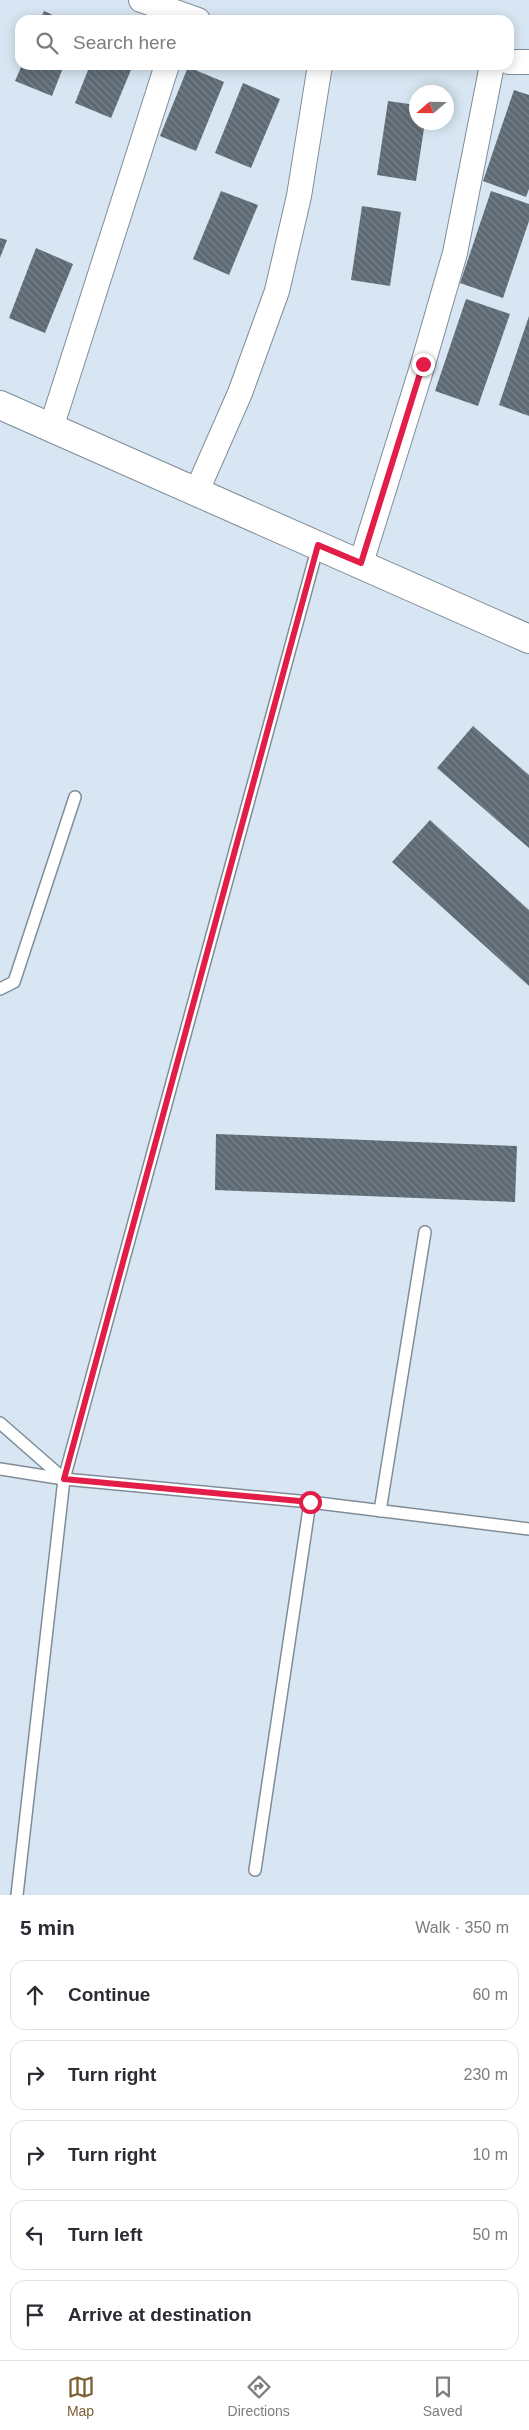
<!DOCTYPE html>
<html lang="en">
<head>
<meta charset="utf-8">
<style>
	body { margin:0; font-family:Arial,sans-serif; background:#f2f2f3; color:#2b2b33 }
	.compass { position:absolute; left:409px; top:85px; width:45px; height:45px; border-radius:50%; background:#fff; box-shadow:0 2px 12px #0003; rotate:250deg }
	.stop { position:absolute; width:15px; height:15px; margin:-11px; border:4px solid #e11d48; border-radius:50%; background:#fff }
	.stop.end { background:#e11d48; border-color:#fff; box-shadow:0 1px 5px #0008 }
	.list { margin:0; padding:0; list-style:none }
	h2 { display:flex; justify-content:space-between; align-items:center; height:65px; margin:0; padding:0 20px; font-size:21px }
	h2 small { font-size:16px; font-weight:400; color:#7c7c81 }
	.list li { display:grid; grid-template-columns:32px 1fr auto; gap:15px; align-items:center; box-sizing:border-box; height:70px; margin:0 10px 10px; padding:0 10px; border:1px solid #e1e1e2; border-radius:15px }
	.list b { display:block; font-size:19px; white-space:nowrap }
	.list em { font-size:16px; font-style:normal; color:#7c7c81 }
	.icon { flex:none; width:28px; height:28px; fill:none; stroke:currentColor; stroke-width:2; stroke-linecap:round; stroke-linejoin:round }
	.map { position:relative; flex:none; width:529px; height:1895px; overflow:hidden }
	.search { position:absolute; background:#fff; box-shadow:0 2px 12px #0003; left:15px; right:15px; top:15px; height:55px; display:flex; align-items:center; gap:12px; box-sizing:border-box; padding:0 18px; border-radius:15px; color:#7c7c81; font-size:19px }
	.sheet { height:465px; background:#fff }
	nav { display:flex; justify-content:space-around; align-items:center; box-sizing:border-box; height:70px; border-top:1px solid #e1e1e2; background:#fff; font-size:14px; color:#7c7c81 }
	nav a { display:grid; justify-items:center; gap:2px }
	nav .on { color:#7d6134 }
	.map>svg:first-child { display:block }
	.building { fill:url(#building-back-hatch) }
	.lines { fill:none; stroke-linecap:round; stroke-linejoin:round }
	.lane-casing { stroke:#808d98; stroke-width:14 }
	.street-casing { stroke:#808d98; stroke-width:26 }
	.secondary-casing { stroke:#808d98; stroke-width:30 }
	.lane { stroke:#fff; stroke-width:11 }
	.street { stroke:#fff; stroke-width:24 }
	.secondary { stroke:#fff; stroke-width:28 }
	.route { stroke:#e11d48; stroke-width:6 }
</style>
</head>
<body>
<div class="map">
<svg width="529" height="1895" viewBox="0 0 529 1895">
	<defs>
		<pattern id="building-back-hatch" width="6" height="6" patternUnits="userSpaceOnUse" patternTransform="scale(1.25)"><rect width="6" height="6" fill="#5d6a74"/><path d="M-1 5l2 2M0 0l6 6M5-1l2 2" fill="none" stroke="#79838a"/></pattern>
	</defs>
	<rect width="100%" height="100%" fill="#d7e6f2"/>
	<g class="building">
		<polygon points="44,11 64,20 40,20"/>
		<polygon points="22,65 64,65 52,96 15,81"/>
		<polygon points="90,65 133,65 111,118 75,103"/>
		<polygon points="188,67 224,82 196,151 160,136"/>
		<polygon points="243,83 280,99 251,168 215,153"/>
		<polygon points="514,90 529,95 529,189 526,197 483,181"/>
		<polygon points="388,101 416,105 416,122 425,122 416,181 377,175"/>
		<polygon points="221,191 258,205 229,275 193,259"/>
		<polygon points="491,191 529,204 529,221 503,298 460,283"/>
		<polygon points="362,206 401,212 390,286 351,280"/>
		<polygon points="0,238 7,240 0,258"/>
		<polygon points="36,248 73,264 45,333 9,318"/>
		<polygon points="466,299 510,314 478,406 435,391"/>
		<polygon points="529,316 529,416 499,405"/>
		<polygon points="473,726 529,775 529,848 437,768"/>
		<polygon points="430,820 529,910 529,986 392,862"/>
		<polygon points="216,1134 517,1146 515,1202 215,1190"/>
	</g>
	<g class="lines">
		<defs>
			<g id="lane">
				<polyline points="0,989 14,982 75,797"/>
				<polyline points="0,1423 64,1479"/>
				<polyline points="0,1469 64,1479 310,1502 529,1529"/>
				<polyline points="380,1511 425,1232"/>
				<polyline points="255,1870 310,1502"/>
				<polyline points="17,1895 64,1479 318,546"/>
			</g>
			<g id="street">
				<polyline points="141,0 198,20"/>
				<polyline points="509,62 529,62"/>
				<polyline points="51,428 167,65"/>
				<polyline points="196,493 240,393 277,291 299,196 320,65"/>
				<polyline points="361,563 423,364 455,253 492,65"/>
			</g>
			<polyline id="secondary" points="0,405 529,639"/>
		</defs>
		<use href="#lane" class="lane-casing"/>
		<use href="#street" class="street-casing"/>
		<use href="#secondary" class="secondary-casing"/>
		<use href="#lane" class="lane"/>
		<use href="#street" class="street"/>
		<use href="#secondary" class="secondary"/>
	</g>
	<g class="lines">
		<polyline class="route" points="310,1502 64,1479 318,545 361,563 423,364"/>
	</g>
</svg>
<svg class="compass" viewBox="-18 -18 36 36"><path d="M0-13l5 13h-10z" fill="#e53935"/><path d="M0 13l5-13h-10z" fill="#7c7c81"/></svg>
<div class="stop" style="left:310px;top:1502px"></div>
<div class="stop end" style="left:423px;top:364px"></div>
<div class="search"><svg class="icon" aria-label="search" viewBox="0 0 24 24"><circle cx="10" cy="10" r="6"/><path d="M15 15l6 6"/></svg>Search here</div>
</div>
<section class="sheet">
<h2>5 min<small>Walk · 350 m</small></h2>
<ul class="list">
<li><svg class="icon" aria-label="ahead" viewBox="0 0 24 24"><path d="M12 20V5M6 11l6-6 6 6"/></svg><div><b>Continue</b></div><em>60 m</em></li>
<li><svg class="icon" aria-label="right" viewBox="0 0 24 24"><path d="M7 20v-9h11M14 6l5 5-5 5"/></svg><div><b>Turn right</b></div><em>230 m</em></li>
<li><svg class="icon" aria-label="right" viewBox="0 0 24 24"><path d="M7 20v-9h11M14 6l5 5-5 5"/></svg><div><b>Turn right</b></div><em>10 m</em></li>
<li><svg class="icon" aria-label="left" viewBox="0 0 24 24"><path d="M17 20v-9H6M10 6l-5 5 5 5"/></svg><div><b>Turn left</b></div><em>50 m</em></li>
<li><svg class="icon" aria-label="arrive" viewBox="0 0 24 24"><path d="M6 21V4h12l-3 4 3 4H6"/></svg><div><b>Arrive at destination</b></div></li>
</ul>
</section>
<nav>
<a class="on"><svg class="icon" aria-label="map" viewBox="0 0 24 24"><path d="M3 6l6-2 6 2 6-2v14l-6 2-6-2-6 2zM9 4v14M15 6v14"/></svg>Map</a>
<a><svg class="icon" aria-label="directions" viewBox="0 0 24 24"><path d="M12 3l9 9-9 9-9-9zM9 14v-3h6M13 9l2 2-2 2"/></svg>Directions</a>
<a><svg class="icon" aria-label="saved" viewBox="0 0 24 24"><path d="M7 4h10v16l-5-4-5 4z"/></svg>Saved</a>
</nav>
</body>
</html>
